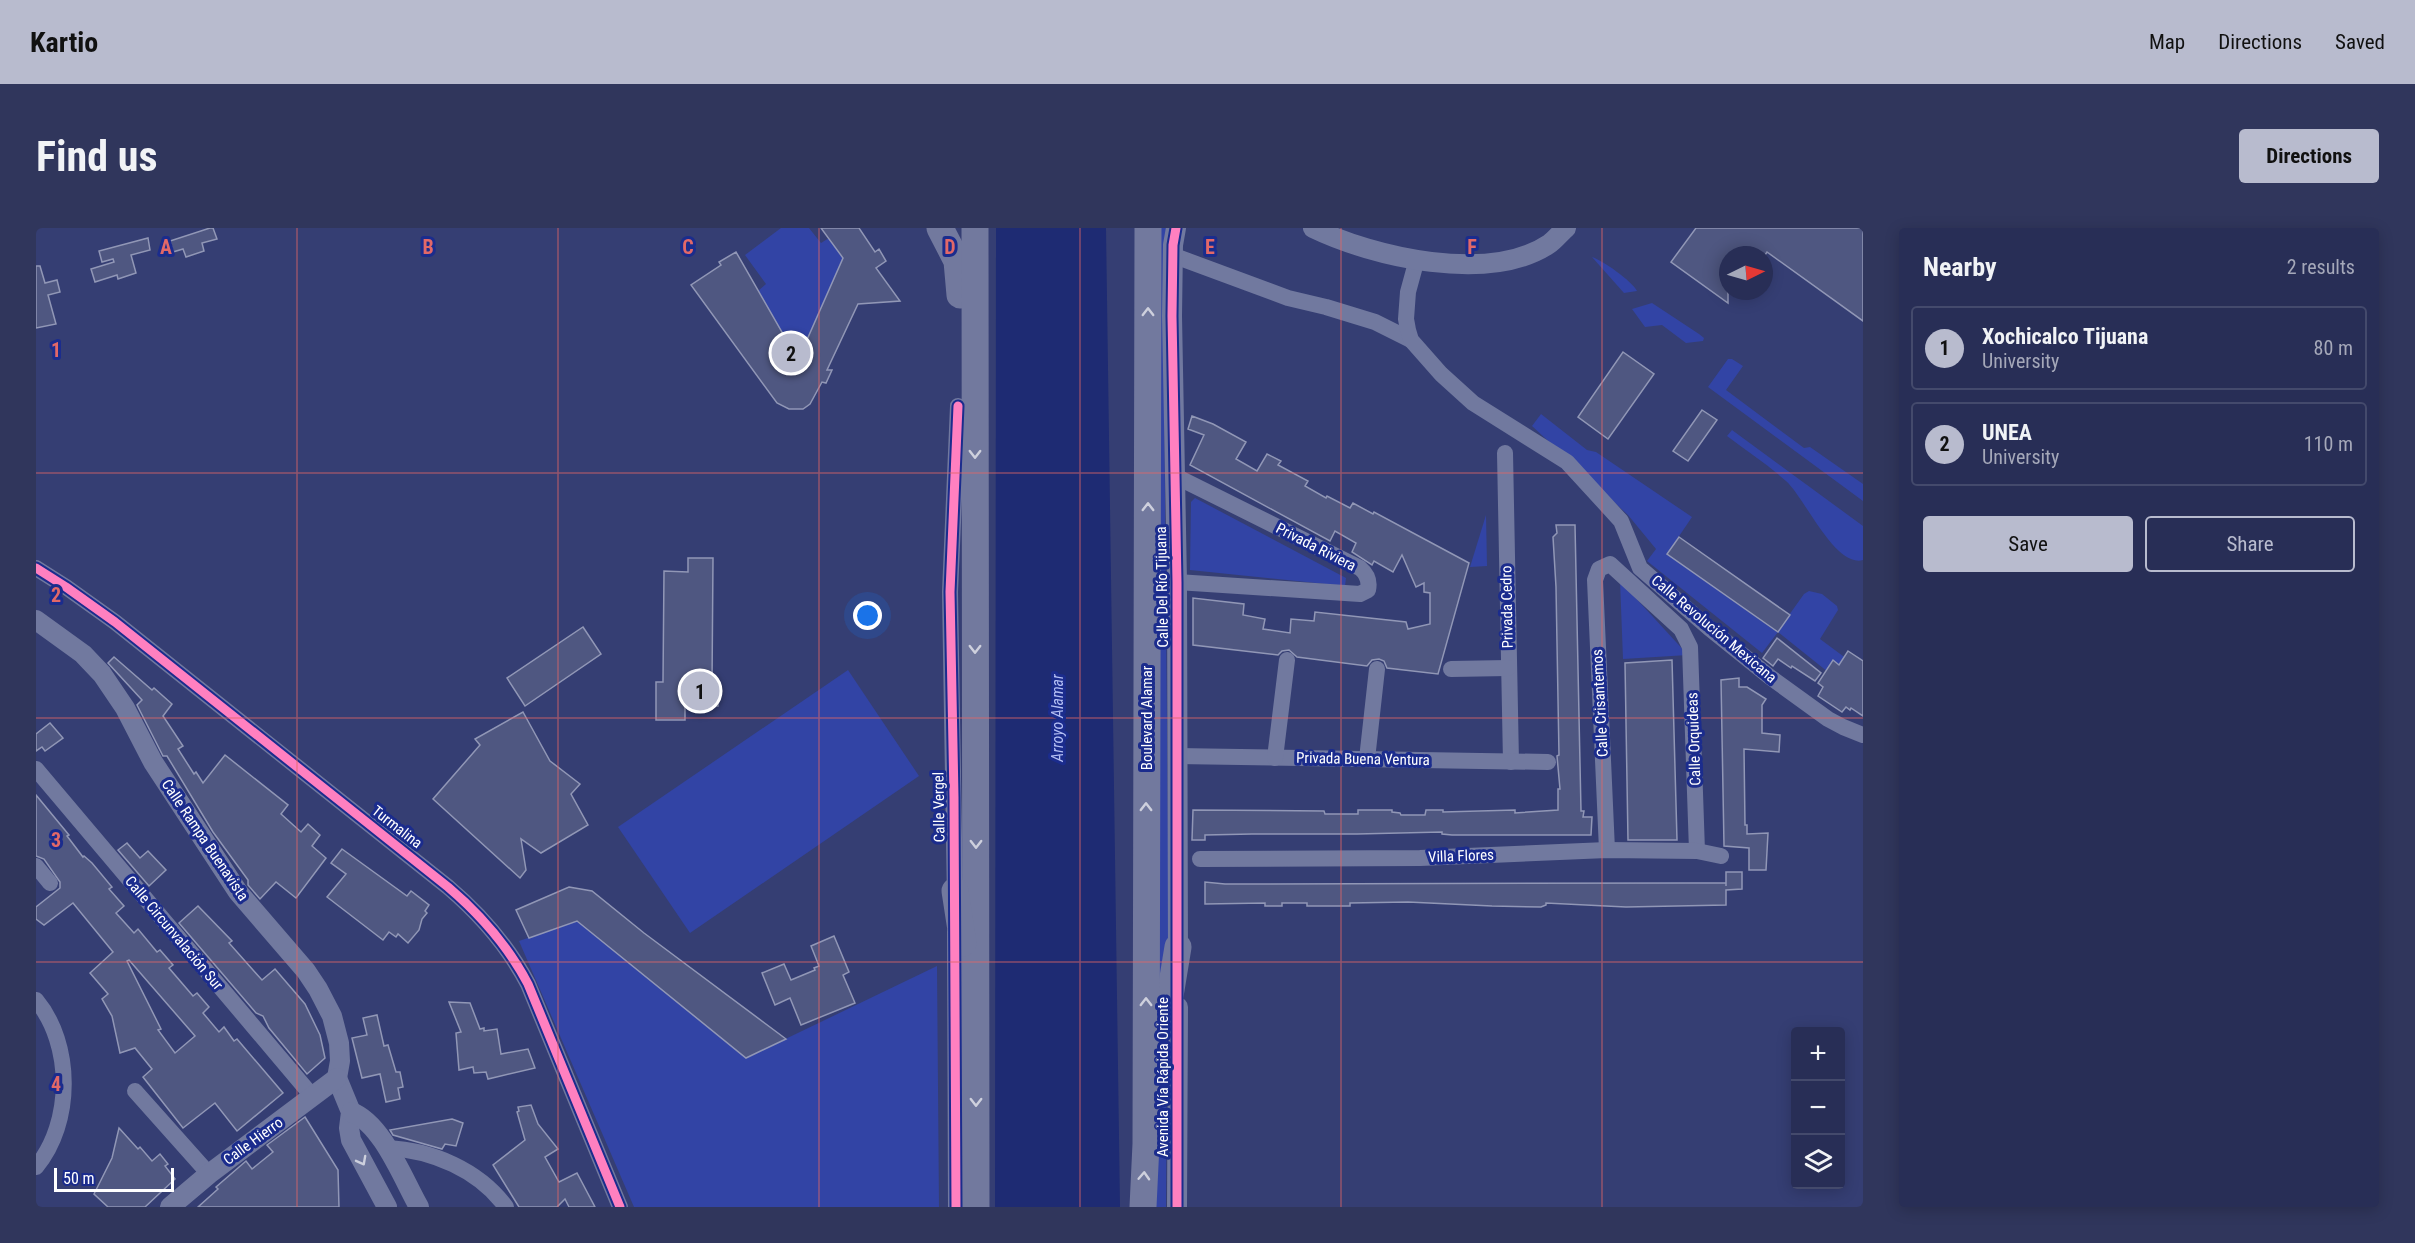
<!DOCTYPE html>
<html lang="en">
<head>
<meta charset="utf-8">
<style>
	body { margin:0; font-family:"Roboto Condensed",sans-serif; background:#30365c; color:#f1f3f6 }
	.controls { position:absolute; right:18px; bottom:18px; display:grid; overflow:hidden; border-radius:6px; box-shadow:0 3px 15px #0003 }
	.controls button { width:54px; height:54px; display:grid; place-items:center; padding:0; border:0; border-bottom:2px solid #444a6c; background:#282e56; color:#f1f3f6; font:30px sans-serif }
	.compass { position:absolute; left:1683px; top:18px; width:54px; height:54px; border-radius:50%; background:#282e56; box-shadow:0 3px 15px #0003; rotate:85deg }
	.scale { position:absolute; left:18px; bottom:15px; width:120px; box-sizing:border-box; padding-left:6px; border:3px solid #fff; border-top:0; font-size:16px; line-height:21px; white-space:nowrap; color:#fff; -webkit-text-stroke:4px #1b2c8d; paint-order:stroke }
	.you { position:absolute; left:832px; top:388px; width:21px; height:21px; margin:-15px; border:4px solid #fff; border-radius:50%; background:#1a73e8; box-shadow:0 0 0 9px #1a73e833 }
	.badge { display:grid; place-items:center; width:39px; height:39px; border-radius:50%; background:#b8bbce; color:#111; font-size:20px; font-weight:700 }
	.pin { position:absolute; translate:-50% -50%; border:3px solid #fff; box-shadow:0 2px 6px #0006 }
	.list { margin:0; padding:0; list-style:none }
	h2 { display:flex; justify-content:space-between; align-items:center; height:78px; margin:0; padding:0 24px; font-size:26px }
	h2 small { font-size:20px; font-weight:400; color:#a5a8b9 }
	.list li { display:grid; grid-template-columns:39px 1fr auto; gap:18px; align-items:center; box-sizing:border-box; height:84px; margin:0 12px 12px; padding:0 12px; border:2px solid #444a6c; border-radius:6px }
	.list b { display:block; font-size:22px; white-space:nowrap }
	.list p { margin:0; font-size:20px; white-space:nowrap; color:#a5a8b9 }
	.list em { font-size:20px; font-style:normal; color:#a5a8b9 }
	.actions { display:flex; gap:12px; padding:18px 24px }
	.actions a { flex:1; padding:14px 0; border:2px solid #b8bbce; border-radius:6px; text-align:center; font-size:21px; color:#b8bbce }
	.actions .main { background:#b8bbce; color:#111 }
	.icon { flex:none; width:33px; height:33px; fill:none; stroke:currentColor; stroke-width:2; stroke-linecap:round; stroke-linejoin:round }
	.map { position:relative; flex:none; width:1827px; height:979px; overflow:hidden; border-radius:6px }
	header { display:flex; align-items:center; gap:36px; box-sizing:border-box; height:84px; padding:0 30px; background:#b8bbce; color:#111 }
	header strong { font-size:28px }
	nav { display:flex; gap:33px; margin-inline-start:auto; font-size:21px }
	.intro { display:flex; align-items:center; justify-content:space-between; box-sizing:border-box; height:144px; padding:0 36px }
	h1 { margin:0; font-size:42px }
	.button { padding:15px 27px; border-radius:6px; background:#b8bbce; color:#111; font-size:21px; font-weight:700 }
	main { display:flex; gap:36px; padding:0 36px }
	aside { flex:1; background:#282e56; border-radius:6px; box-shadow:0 3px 15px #0003 }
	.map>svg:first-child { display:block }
	.green { fill:#3244a5 }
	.water { fill:#1e2b73 }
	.building { fill:#4f5781; stroke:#9197b6; stroke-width:1.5; fill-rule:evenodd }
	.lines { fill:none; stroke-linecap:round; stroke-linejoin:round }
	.minor { stroke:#71799f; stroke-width:16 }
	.tertiary { stroke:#71799f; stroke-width:20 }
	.trunk { stroke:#72799e; stroke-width:27 }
	.cycleway-casing { stroke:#1b2c8d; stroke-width:13 }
	.cycleway { stroke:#ff80c0; stroke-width:9 }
	.oneway { stroke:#ced0dd }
	.oneway2 { stroke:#cdd0dd }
	.grid { fill:none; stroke:#e26868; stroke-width:1.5; stroke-opacity:0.55 }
	.labels { text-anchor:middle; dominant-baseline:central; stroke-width:6; stroke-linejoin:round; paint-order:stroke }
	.street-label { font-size:15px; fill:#fff; stroke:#1b2c8d }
	.water-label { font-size:16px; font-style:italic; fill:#b4bff4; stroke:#1b2c8d }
	.grid-label { font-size:20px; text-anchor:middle; font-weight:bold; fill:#e26868; stroke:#1b2c8d; stroke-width:6; stroke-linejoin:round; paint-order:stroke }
</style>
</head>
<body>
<header>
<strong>Kartio</strong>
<nav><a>Map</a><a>Directions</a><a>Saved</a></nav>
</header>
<div class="intro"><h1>Find us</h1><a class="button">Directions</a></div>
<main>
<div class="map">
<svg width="1827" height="979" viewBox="0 0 1827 979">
	<rect width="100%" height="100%" fill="#353e73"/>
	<g class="green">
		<polygon points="745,0 773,0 785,15 793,10 807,30 762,132 722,63 730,56 709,27"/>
		<polygon points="1119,0 1132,0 1127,42 1133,723 1122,780"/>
		<path d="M1556 29C1566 32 1596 53 1601 63L1588 65Z"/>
		<polygon points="1616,75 1663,106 1668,110 1667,113 1650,115 1626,97 1609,99 1596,81"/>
		<polygon points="1692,131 1696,131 1707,138 1690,162 1768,220 1774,219 1827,256 1827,273 1672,159"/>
		<polygon points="1505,186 1551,222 1560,224 1656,289 1631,326 1741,404 1768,366 1773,363 1786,366 1801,378 1802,382 1784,411 1811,431 1792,444 1742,404 1726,425 1611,333 1620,321 1592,287 1496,198"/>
		<path d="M1696 202 1827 298V332C1799 340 1769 270 1750 253 1732 237 1711 223 1691 208Z"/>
		<polygon points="1159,270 1310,350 1309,358 1154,342 1155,274"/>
		<polygon points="1450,287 1451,338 1434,339"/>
		<polygon points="1584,353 1652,427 1587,431"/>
		<polygon points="812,442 883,548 654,705 582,599"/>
		<polygon points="541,693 710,830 901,738 903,979 598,979 483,713"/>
		<polygon points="1131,816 1130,979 1118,979 1119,869"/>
	</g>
	<polygon class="water" points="960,0 1070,0 1084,979 959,979"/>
	<g class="building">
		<polygon points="174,0 177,0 181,11 166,15 168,23 150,29 147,21 137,24 134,13"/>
		<polygon points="785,0 823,0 839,24 843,21 850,33 840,40 864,73 822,76 791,142 796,142 790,155 786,154 774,176 767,181 753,181 741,175 655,57 685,37 683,34 700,24 762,132 807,30"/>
		<polygon points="1660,0 1827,0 1827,93 1731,24 1729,27 1692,27 1692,75 1635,34"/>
		<polygon points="112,10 114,22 95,27 100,45 82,51 81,47 59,54 55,41 78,34 77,31 66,34 63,23"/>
		<polygon points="0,38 4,38 9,55 21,52 24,64 12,67 20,96 0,100"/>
		<polygon points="1587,124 1618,146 1572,211 1542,189"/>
		<polygon points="1666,182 1681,192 1652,233 1637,223"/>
		<polygon points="1156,188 1177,196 1210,214 1200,231 1221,243 1231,226 1245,233 1242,237 1272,253 1269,258 1290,270 1291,268 1314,280 1317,275 1337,286 1338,284 1433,335 1402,446 1351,440 1348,433 1343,431 1336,432 1331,438 1261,429 1253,422 1246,423 1242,427 1157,417 1157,370 1208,376 1207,387 1229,391 1227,401 1254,405 1255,391 1278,393 1279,384 1370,394 1372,401 1394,396 1394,365 1388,364 1388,355 1380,359 1366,327 1357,344 1338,333 1336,337 1316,324 1320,315 1299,303 1294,313 1154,237 1168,207 1152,201"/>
		<polygon points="1520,297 1539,297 1545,583 1548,583 1547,589 1556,589 1555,607 1416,607 1406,606 1406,604 1321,606 1216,606 1169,607 1169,612 1156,612 1157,582 1288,583 1289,586 1322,586 1322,582 1356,582 1356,584 1364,585 1365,587 1389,587 1390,582 1407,582 1407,584 1479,582 1479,585 1522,582 1522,561 1524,561 1521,528 1523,527 1520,359 1517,309 1521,305"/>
		<polygon points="1643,309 1754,387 1742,404 1631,326"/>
		<polygon points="652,330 677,330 676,457 682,457 682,478 649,478 649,492 620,492 620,454 627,454 628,343 652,344"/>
		<polygon points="547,399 565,426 489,478 471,450"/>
		<polygon points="1741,410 1785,445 1779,453 1756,438 1755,440 1742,431 1737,438 1727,430"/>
		<polygon points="1812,423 1827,433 1827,488 1815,480 1814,482 1810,479 1806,484 1782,468 1787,459 1782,455 1797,432 1803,437"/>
		<polygon points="78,429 116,462 118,460 136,476 127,488 147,518 142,521 158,546 160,544 167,555 189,527 252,577 245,586 265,604 272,596 284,607 276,618 290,630 260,670 240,654 224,671 212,657 212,652 177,604 131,528 127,528 101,477 106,472 72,435"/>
		<polygon points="1636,432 1641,612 1592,612 1589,435"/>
		<polygon points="1703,450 1703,459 1711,459 1730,471 1726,477 1726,505 1744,507 1743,524 1708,521 1709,597 1711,597 1711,606 1732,605 1730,642 1713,642 1713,620 1688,618 1685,452"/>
		<polygon points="487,484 514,533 544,556 535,566 552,597 505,625 485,611 490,642 484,650 397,571 444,517 439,511"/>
		<polygon points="14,495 27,510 9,523 6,519 0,523 0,506"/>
		<path d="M0 567 33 607 31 608 47 629 48 628 56 635 76 659 73 661 88 678 80 685 98 705 102 701 121 724 124 722 137 737 133 740 157 768 161 765 173 779 167 785 183 804 188 799 198 813 201 811 247 865 201 903 179 875 147 900 107 849 116 841 99 820 84 825 76 788 66 771 72 766 54 745 77 724 37 675 8 697 0 691V679L24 660V654L8 631 0 628ZM93 732 159 808 139 825 122 802 125 801 91 733Z"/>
		<polygon points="91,615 104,630 112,623 130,642 113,658 82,622"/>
		<polygon points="306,621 371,668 375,663 393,677 389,683 391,685 386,691 383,702 372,715 362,706 360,709 353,704 347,712 291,669 310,646 295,635"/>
		<polygon points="1690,644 1706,644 1706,661 1690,662 1690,677 1590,679 1510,675 1510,677 1505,679 1456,678 1372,674 1314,675 1314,678 1271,678 1271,675 1246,675 1246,678 1229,678 1229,675 1169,676 1169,654 1189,656 1656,655 1690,655 1690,658"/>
		<polygon points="533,659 556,663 608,705 750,811 710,830 541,693 493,710 480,682"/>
		<polygon points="162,678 196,713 193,715 226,752 239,741 269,776 284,807 289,830 271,846 233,800 227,788 220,785 143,695"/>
		<polygon points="798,708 813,744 807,747 819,775 765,797 754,770 739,777 726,745 748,736 755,752 779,742 778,740 783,738 775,718"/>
		<polygon points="413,774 434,775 444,801 448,800 448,803 461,801 465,826 492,821 499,840 452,851 450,844 438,845 437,839 423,842 420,805 425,804"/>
		<polygon points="341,787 348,818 352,817 360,844 364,844 367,859 362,860 364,871 350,874 344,846 326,850 316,810 331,807 327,790"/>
		<polygon points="495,877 502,896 522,921 509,929 523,954 541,945 559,979 533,979 529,971 521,979 483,979 457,937 489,912 481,884 483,883 482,879"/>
		<polygon points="269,889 302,942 303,979 162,979 182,961 180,959 210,933 216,941 237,924 231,917"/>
		<polygon points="416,891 427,895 420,918 409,916 406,921 357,907 354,902"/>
		<polygon points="83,900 102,921 104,919 116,933 124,926 132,936 129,938 139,951 109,979 72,979 58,966 76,930"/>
	</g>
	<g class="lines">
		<g class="minor">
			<polyline points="1136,27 1252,70 1290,79 1339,94 1375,112"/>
			<polyline points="1381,31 1372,64 1370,91 1372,102 1375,112 1405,146 1437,175 1531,234 1585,293 1604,340 1673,400 1734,449 1792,491 1807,499 1827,507"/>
			<polyline points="1469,225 1475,534"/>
			<path d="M1139 248 1324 340C1331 346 1334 353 1332 362L1324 366 1141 354"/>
			<path d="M0 340 30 359 79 394 412 659C445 687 472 718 492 756L584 979"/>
			<polyline points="1415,441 1472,440"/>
			<polyline points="1141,528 1512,534"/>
			<polyline points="1239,530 1251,432"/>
			<polyline points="1331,531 1341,441"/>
			<polyline points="0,541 277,869"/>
			<polyline points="1571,622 1559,352 1563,341 1574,336 1645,401 1654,419 1661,623"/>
			<polyline points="1164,631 1384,630 1571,622 1661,623 1685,628"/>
			<polyline points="0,638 14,655"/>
			<polyline points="919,672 914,364 922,178"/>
			<polyline points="919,704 920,979"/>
			<path d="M0 772C37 816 37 895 0 939"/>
			<polyline points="99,863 173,946"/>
			<path d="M351 920C396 922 443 942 470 979"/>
		</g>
		<g class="tertiary">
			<polyline points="1140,0 1137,17 1136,88 1141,354 1142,732"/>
			<path d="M1277 0C1337 29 1453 56 1513 16 1519 12 1524 5 1530 0"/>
			<polyline points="0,392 47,426 66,446 89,480 117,534 202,664 270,743 282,761 296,788 303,815 304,833 301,850"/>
			<polyline points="301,850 315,884 313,900 315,912 351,979"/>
			<path d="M315 884C346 895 367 951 383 979"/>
			<polyline points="134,979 173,946 301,850"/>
			<polyline points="1141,979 1142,779"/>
		</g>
		<g class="trunk">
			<polyline points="904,0 921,33 924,67"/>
			<polyline points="939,0 940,979"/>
			<polyline points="919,663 927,715"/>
			<polyline points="1123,835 1142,719"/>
			<polyline points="1107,979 1110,916 1112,0"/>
		</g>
		<defs>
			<g id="cycleway">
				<polyline points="1140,0 1137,17 1136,88 1141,354 1141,979"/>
				<path d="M0 340 30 359 79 394 412 659C445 687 472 718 492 756L584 979"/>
				<polyline points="920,979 918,569 914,364 922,178"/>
			</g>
		</defs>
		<use href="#cycleway" class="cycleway-casing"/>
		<use href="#cycleway" class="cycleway"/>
	</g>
	<defs><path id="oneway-chevron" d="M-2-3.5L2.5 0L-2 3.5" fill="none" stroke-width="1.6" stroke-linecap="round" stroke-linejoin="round" transform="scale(1.5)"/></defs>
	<g class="oneway">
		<use href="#oneway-chevron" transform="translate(1112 84) rotate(-90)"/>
		<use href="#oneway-chevron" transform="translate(939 226) rotate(90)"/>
		<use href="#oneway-chevron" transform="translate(1112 279) rotate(-90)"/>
		<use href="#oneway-chevron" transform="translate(939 421) rotate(90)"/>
		<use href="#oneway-chevron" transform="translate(1110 579) rotate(-90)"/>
		<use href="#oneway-chevron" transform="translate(940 616) rotate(90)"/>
		<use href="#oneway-chevron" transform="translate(1110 774) rotate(-90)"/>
		<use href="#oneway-chevron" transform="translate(940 874) rotate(90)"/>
		<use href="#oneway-chevron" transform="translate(1108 948) rotate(-87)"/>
	</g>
	<use class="oneway2" href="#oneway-chevron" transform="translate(326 933) rotate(62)"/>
	<path class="grid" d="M261 0V979M522 0V979M783 0V979M1044 0V979M1305 0V979M1566 0V979M0 245H1827M0 490H1827M0 734H1827"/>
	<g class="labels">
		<g class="street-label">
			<text transform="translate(1280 319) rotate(27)">Privada Riviera</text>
			<text transform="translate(1126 359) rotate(-91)">Calle Del Río Tijuana</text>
			<text transform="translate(1471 379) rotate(-91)">Privada Cedro</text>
			<text transform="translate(1678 401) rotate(40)">Calle Revolución Mexicana</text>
			<text transform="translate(1564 475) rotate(-93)">Calle Crisantemos</text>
			<text transform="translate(1111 490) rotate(-90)">Boulevard Alamar</text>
			<text transform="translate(1658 511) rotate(-92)">Calle Orquideas</text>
			<text transform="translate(1327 531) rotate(1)">Privada Buena Ventura</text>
			<text transform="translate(903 579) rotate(-91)">Calle Vergel</text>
			<text transform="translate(361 599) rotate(38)">Turmalina</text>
			<text transform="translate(169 612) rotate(56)">Calle Rampa Buenavista</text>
			<text transform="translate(1425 628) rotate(-2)">Villa Flores</text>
			<text transform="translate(138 705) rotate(50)">Calle Circunvalación Sur</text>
			<text transform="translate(1127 849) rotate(-90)">Avenida Vía Rápida Oriente</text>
			<text transform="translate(217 913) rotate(-36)">Calle Hierro</text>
		</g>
		<g class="water-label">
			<text transform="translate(1021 490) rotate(-90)">Arroyo Alamar</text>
		</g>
	</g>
	<g class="grid-label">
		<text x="130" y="26">A</text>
		<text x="392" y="26">B</text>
		<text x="652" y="26">C</text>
		<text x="914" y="26">D</text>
		<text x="1174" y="26">E</text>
		<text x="1436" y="26">F</text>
		<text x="20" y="129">1</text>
		<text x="20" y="374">2</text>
		<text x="20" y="619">3</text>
		<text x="20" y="863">4</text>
	</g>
</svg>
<div class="controls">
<button>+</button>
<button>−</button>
<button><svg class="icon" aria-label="layers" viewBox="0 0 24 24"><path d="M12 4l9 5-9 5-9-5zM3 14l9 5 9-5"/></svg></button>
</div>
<svg class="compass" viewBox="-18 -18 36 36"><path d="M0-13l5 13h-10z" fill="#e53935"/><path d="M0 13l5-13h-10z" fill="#a5a8b9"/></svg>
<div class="scale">50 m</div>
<div class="you"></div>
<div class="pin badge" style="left:664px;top:463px">1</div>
<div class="pin badge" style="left:755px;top:125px">2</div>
</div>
<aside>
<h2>Nearby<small>2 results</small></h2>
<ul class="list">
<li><span class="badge">1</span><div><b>Xochicalco Tijuana</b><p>University</p></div><em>80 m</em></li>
<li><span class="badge">2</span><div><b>UNEA</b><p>University</p></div><em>110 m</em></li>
</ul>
<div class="actions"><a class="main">Save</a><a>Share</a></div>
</aside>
</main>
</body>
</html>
